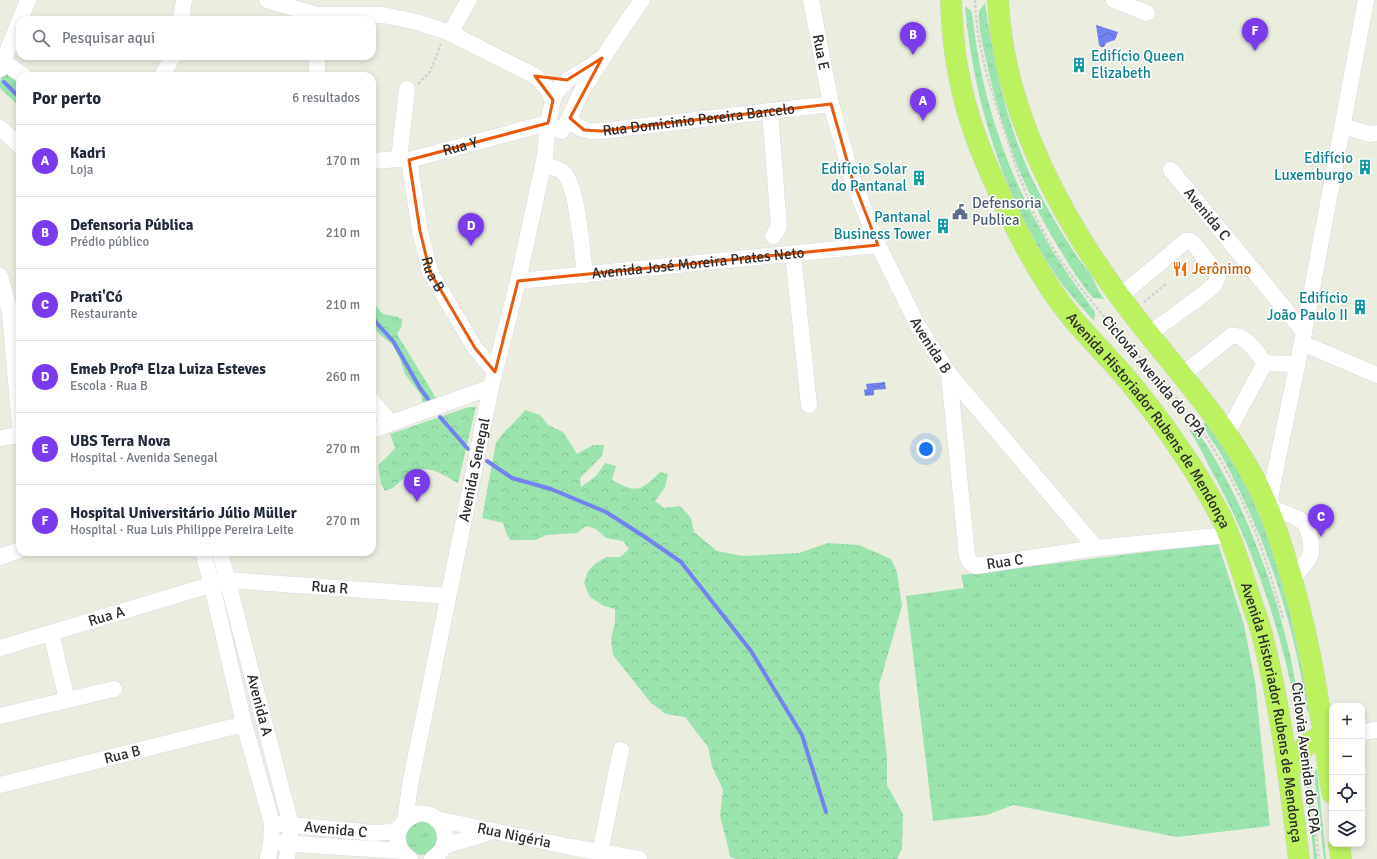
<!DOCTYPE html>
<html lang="pt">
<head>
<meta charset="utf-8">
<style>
	body { margin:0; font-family:Signika,sans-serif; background:#f6f6f7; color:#1f2937 }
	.controls { position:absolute; right:12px; bottom:12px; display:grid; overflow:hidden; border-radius:8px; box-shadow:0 2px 6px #0003 }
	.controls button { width:36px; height:36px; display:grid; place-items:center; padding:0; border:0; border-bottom:1px solid #e0e1e3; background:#fff; color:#1f2937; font:20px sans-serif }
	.you { position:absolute; left:926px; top:449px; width:14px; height:14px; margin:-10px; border:3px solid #fff; border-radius:50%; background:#1a73e8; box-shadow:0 0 0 6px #1a73e833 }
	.badge { display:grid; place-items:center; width:26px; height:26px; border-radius:50%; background:#7c3aed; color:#fff; font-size:13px; font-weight:700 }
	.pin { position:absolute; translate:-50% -33px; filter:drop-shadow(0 1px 2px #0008) }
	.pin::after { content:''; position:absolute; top:21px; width:14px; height:12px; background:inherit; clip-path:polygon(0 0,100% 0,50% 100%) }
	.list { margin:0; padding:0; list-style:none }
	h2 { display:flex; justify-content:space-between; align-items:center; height:52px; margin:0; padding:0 16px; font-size:17px }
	h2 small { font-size:13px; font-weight:400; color:#747a83 }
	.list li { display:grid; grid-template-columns:26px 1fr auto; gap:12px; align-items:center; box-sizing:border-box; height:72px; padding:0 16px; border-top:1px solid #e0e1e3 }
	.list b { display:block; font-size:15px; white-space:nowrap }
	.list p { margin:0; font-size:13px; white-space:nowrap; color:#747a83 }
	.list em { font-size:13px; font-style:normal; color:#747a83 }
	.icon { flex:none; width:22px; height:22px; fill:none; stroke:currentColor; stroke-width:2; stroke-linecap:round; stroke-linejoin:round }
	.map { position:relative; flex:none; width:1377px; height:859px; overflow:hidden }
	.search { position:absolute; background:#fff; box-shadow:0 2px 6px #0003; left:16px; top:16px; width:360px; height:44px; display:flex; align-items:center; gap:10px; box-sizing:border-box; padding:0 14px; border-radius:12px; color:#747a83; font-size:15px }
	.panel { position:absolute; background:#fff; box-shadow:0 2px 6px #0003; left:16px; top:72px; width:360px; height:484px; border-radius:12px }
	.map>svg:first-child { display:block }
	.grass { fill:url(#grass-tufts) }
	.forest { fill:url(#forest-crowns) }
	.water { fill:url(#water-waves) }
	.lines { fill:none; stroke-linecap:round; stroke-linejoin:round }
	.stream { stroke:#7283f0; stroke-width:4 }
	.minor-casing { stroke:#dbd4e5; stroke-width:17 }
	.major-casing { stroke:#d1d1d1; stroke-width:22 }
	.path { stroke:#d1d1d1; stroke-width:2.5; stroke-dasharray:3 2; stroke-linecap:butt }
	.minor { stroke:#fff; stroke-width:16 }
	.major { stroke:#bcf260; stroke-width:21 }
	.marked { fill:none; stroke:#e8590c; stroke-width:3; stroke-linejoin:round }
	.labels { text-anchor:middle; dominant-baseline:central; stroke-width:3; stroke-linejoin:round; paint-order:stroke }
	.street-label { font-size:15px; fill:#2c2c2c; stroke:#fff }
	.culture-label { font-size:15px; fill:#0d838f; stroke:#fff; text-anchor:end }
	.service-label { font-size:15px; fill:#4e5e75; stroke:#fff; text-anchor:start }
	.food-label { font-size:15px; fill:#c56008; stroke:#fff; text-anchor:start }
</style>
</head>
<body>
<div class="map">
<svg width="1377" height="859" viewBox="0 0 1377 859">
	<defs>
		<pattern id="grass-tufts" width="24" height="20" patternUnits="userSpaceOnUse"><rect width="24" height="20" fill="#9be4ae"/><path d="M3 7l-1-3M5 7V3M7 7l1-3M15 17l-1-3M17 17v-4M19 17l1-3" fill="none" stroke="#86c496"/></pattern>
		<pattern id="forest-crowns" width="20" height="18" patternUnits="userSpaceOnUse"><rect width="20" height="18" fill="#9be4ae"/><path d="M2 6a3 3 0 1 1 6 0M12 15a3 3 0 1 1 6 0" fill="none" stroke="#86c496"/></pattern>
		<pattern id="water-waves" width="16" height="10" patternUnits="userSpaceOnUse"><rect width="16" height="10" fill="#7283f0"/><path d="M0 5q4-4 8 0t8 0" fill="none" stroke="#5e6bc3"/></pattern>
	</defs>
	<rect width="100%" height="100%" fill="#ebeedf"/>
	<g class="grass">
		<path d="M985 3C995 70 1009 138 1042 198 1053 218 1065 239 1078 258 1082 264 1087 269 1091 275 1095 283 1099 292 1104 299L1093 298C1081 284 1071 268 1062 253 1026 196 1002 134 988 68 984 50 978 30 979 11Z"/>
		<path d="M965 6 971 11 972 13C980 91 1004 167 1043 234 1058 262 1077 287 1095 312L1094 321C1083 309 1072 297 1062 284 1006 207 973 101 965 6Z"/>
		<path d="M1205 420 1220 437 1260 511 1281 567 1312 716 1307 710C1296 636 1274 562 1241 494 1234 480 1227 465 1219 451 1214 443 1208 436 1204 428Z"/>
		<path d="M1189 430 1198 432C1242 496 1273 580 1290 655 1294 674 1297 693 1301 712L1298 718C1282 634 1256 554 1216 479 1207 463 1200 446 1189 430Z"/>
		<polygon points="1218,543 1244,625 1255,681 1270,826 1177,837 1013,805 987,815 933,821 906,596 964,588 961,575"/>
		<polygon points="1317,768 1326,859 1324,859 1314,773"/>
		<polygon points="1305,770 1308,775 1317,859 1314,859"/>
		<path d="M422 820 433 824 439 841C427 856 425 859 407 849 403 827 402 829 422 820Z"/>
	</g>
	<g class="forest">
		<polygon points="6,70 20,80 20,107 0,88 0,81"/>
		<path d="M372 298C375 303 378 311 384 314 389 316 396 315 402 319V326L397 334 436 398 423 403 421 395 405 374 400 359 392 344 380 335 372 325Z"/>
		<path d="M469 407H476L458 483C437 471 424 461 403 479 397 484 393 489 385 491L381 484 378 465 387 457 395 448 390 434Z"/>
		<path d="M525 410 540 415 548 425 563 432 577 454 593 445H604L602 456 580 478 581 487 596 476 605 463 616 466 612 480C637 494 641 491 660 472L668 474 665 487 655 501 664 508 680 506 691 518 694 532 717 551 743 556 799 553 828 543 859 545 891 559 897 572 902 606 879 685 887 759V785L903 814 902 849 897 859H738L730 857 728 847 720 816 723 790 712 766 708 747 685 717 666 714 651 703 613 655 611 639 615 622V609L604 606 590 597 584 583 588 571 595 564 606 557H620L629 549 623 541 606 538 596 529 586 526 577 533 546 535 536 540H510L506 533 503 523 482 518 496 443C504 430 516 422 525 410Z"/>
	</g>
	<g class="water">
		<polygon points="1096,25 1118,32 1115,40 1106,43 1104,47 1101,47 1099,45"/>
		<polygon points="885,382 886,389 874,390 874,395 865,396 864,390 867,389 866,384"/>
	</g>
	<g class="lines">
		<g class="stream">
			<polyline points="4,82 20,98"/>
			<polyline points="372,318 393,341 420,388 428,399"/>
			<polyline points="440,417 468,449"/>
			<polyline points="487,461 512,478 551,489 606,512 645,537 681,562 751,651 802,735 826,812"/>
		</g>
		<defs>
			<g id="minor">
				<polyline points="267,0 317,15 383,15 417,22 450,33 535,76 547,88 553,100"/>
				<path id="s1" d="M811 0 831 104 852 178 878 245 918 326 949 374 1096 548"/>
				<polyline points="1114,0 1147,13"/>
				<polyline points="181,20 184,0"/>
				<polyline points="450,33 469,0"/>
				<polyline points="317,56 317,76"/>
				<polyline points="3,62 24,76"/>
				<polyline points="0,69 28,0"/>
				<polyline points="162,76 173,56"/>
				<polyline points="770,111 779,227 773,236"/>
				<path id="s2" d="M570 118C577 130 588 132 601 131L831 104"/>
				<polyline points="1344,126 1369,134 1377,133"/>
				<path d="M564 127C572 115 575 103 582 91 601 60 621 30 642 0"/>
				<polyline points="0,128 20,146"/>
				<polyline points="399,159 407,89"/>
				<path id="s3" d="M409 160 420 231 430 272 475 348 495 372"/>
				<path id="s4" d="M372 161 399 159 409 160 548 123 561 131"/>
				<path d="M543 165C549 167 559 168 563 172 578 185 582 253 585 275"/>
				<path id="s5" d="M1171 170 1304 332"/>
				<polyline points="793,254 809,405"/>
				<polyline points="0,276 10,312 20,427"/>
				<path id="s6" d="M518 281 878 245"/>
				<polyline points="1120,296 1186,241 1190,241 1193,243 1217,273 1218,276 1215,284 1205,293 1149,334"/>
				<polyline points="1302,343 1377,375"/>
				<path id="s7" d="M949 374 967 556 970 562 976 566 1096 548 1228 535"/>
				<path d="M1182 375 1231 336C1246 334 1256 352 1265 363"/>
				<polyline points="372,401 391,423"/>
				<polyline points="372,430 491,387"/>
				<polyline points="1227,433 1265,363 1298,364"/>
				<polyline points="0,438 20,435"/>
				<polyline points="203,552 212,586 244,724 272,823 271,843 268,859"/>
				<path id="s8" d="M220 552 291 825 287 859"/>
				<polyline points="0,557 20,550"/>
				<path d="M1292 578C1307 562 1316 557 1309 534 1308 530 1307 526 1304 523 1297 516 1278 511 1269 507L1273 482 1304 332 1366 0"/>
				<polyline points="51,633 67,700"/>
				<path id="s9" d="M0 648 227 580 448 596"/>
				<polyline points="0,716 114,689"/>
				<polyline points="1362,732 1377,730"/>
				<path id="s10" d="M0 785 244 724"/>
				<path id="s11" d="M436 819 571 847 639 859"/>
				<path id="s12" d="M405 821 410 785 491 387 518 281 545 156 548 123 553 100 556 92 567 80 583 71 602 58"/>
				<path id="s13" d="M280 824 374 833 390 832 399 829"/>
				<polyline points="279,843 401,851"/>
				<polyline points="444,846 494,831"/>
				<polyline points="600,853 621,750"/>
				<path d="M410 859C401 852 396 845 398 833 400 826 403 822 409 818 435 800 462 841 432 859"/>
			</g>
			<g id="major">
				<path id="s14" d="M951 0C952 27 954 54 960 80 967 119 982 156 999 192 1019 237 1042 282 1073 319 1091 340 1110 359 1127 379 1163 422 1195 468 1221 517 1232 539 1240 565 1247 588 1252 604 1258 619 1262 634 1281 708 1290 784 1299 859"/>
				<path d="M998 0C1003 115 1067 230 1136 318 1178 372 1224 421 1256 482 1269 507 1278 533 1286 560 1310 635 1321 715 1332 793"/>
				<path d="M1289 773C1297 755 1303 743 1323 736"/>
				<polyline points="1339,844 1341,859"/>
			</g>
		</defs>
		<use href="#minor" class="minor-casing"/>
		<use href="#major" class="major-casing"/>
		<g class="path">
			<path d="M975 0C977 49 990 87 1005 132 1013 158 1022 184 1032 209 1041 230 1058 258 1072 276 1107 324 1148 365 1186 409"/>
			<polyline points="418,84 430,72 441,44"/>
			<polyline points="1144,302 1167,283"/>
			<path d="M1194 420C1220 455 1243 498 1258 539 1268 565 1275 592 1283 618"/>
			<polyline points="1309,769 1319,859"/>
		</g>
		<use href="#minor" class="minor"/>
		<use href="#major" class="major"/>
	</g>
	<path class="marked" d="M602 58 570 118 584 130 601 131 831 104 852 178 878 245 518 281 495 372 475 348 430 272 420 231 409 160 548 123 553 100 535 76 567 80Z"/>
	<defs>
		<symbol id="building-bare" viewBox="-9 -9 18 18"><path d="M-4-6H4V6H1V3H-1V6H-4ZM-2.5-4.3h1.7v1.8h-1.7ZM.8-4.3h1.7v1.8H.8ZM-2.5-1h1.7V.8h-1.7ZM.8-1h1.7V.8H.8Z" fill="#0f9aa8" stroke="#fff" stroke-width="2.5" paint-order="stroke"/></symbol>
		<symbol id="civic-bare" viewBox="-9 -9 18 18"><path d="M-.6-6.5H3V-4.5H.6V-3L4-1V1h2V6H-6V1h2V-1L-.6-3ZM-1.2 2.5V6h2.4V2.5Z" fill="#5c6f8a" stroke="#fff" stroke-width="2.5" paint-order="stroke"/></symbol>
		<symbol id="restaurant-bare" viewBox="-9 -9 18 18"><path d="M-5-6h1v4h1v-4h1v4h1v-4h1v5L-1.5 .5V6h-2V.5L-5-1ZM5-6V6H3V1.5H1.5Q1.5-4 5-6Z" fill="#e8710a" stroke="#fff" stroke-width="2.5" paint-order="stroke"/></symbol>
	</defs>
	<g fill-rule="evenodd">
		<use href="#building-bare" x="1068" y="54" width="22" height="22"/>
		<use href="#building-bare" x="1354" y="156" width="22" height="22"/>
		<use href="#building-bare" x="908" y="167" width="22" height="22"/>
		<use href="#civic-bare" x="949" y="201" width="22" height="22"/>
		<use href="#building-bare" x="932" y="215" width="22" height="22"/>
		<use href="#restaurant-bare" x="1169" y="258" width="22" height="22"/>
		<use href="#building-bare" x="1349" y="296" width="22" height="22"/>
	</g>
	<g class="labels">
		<g class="street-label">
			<text stroke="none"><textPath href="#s1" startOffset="53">Rua E</textPath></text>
			<text stroke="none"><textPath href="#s2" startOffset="134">Rua Domicinio Pereira Barcelo</textPath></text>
			<text stroke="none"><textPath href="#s4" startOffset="90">Rua Y</textPath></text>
			<text stroke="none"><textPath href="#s5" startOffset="57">Avenida C</textPath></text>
			<text stroke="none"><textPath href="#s6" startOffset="181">Avenida José Moreira Prates Neto</textPath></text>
			<text stroke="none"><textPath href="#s3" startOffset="117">Rua B</textPath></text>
			<text stroke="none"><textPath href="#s1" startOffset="368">Avenida B</textPath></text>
			<text transform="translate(1154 376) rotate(50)">Ciclovia Avenida do CPA</text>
			<text stroke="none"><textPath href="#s14" startOffset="474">Avenida Historiador Rubens de Mendonça</textPath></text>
			<text stroke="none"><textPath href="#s12" startOffset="358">Avenida Senegal</textPath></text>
			<text stroke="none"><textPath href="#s7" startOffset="226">Rua C</textPath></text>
			<text stroke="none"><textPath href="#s9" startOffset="340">Rua R</textPath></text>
			<text stroke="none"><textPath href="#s9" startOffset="111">Rua A</textPath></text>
			<text stroke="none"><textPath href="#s8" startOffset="158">Avenida A</textPath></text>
			<text stroke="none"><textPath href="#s14" startOffset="798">Avenida Historiador Rubens de Mendonça</textPath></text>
			<text stroke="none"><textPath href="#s10" startOffset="126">Rua B</textPath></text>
			<text transform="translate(1306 758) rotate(83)">Ciclovia Avenida do CPA</text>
			<text stroke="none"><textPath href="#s13" startOffset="56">Avenida C</textPath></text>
			<text stroke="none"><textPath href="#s11" startOffset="80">Rua Nigéria</textPath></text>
		</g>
		<g class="culture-label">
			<text x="1091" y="56" text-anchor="start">Edifício Queen<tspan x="1091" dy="17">Elizabeth</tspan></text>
			<text x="1353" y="158">Edifício<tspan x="1353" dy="17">Luxemburgo</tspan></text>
			<text x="907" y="169">Edifício Solar<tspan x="907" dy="17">do Pantanal</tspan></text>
			<text x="931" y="217">Pantanal<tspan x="931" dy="17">Business Tower</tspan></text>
			<text x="1348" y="298">Edifício<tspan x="1348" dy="17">João Paulo II</tspan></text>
		</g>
		<g class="service-label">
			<text x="972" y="203">Defensoria<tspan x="972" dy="17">Publica</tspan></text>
		</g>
		<g class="food-label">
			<text x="1192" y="269">Jerônimo</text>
		</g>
	</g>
</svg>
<div class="controls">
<button>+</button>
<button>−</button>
<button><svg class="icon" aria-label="locate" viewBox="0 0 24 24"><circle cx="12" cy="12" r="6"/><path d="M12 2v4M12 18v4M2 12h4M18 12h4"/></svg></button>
<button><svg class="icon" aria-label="layers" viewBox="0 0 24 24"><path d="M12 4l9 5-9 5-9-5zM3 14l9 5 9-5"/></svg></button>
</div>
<div class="you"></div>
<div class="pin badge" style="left:923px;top:121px">A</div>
<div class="pin badge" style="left:913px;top:55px">B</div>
<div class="pin badge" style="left:1321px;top:537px">C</div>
<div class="pin badge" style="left:471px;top:246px">D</div>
<div class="pin badge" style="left:417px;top:502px">E</div>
<div class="pin badge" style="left:1255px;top:51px">F</div>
<div class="search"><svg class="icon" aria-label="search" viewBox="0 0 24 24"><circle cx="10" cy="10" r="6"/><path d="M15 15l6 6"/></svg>Pesquisar aqui</div>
<section class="panel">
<h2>Por perto<small>6 resultados</small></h2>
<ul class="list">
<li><span class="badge">A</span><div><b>Kadri</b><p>Loja</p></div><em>170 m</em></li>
<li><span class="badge">B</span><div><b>Defensoria Pública</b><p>Prédio público</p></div><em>210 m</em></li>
<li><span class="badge">C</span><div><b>Prati'Có</b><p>Restaurante</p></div><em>210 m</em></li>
<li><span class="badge">D</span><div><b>Emeb Profª Elza Luiza Esteves</b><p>Escola · Rua B</p></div><em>260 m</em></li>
<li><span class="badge">E</span><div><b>UBS Terra Nova</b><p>Hospital · Avenida Senegal</p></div><em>270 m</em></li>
<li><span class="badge">F</span><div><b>Hospital Universitário Júlio Müller</b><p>Hospital · Rua Luis Philippe Pereira Leite</p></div><em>270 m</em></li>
</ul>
</section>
</div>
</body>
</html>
